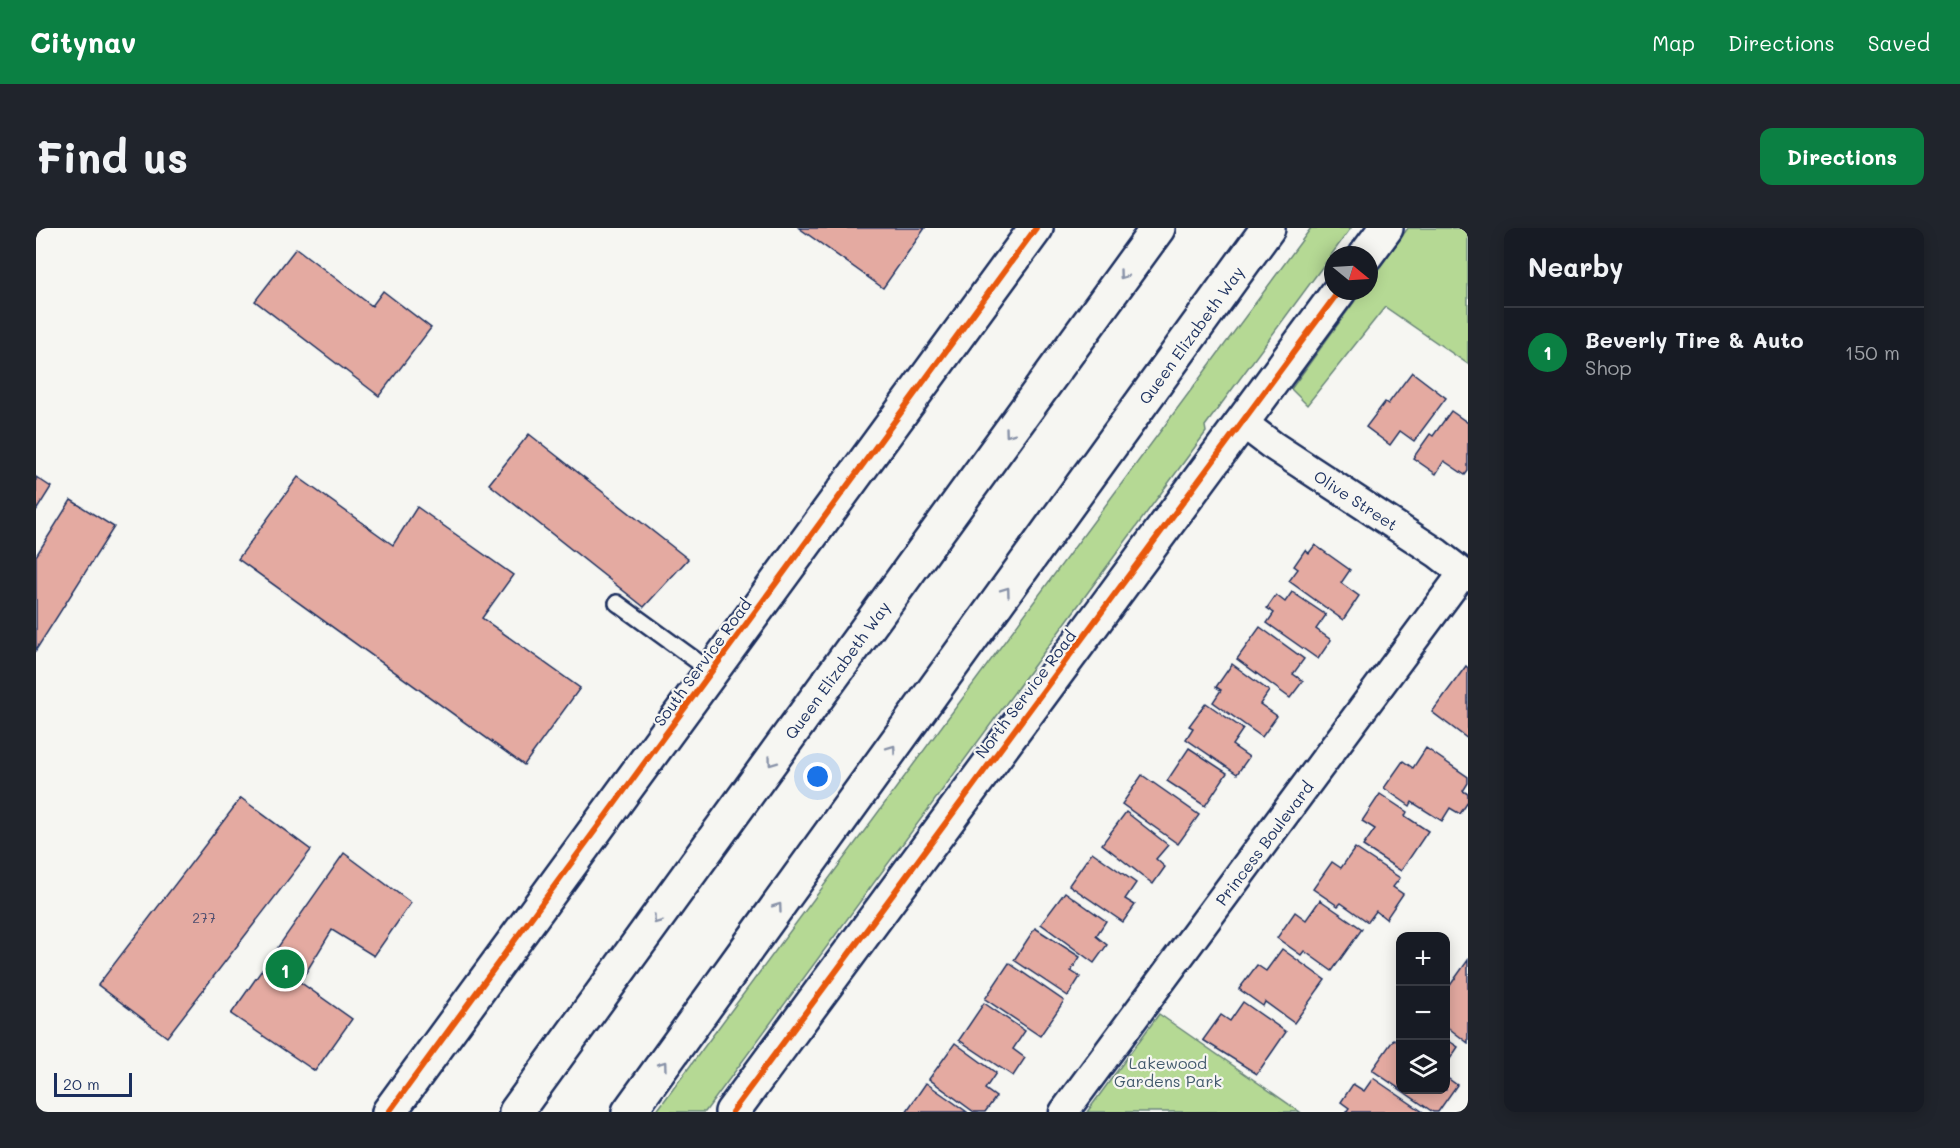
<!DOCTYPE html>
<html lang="en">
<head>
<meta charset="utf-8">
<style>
	body { margin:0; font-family:Mali,sans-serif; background:#20242c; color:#f1f3f6 }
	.controls { position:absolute; right:18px; bottom:18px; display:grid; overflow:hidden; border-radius:12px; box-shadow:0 3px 15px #0003 }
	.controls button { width:54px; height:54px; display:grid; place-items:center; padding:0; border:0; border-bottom:2px solid #363941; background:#171b24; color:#f1f3f6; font:30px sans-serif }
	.compass { position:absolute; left:1288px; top:18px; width:54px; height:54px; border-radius:50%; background:#171b24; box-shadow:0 3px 15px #0003; rotate:108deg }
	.scale { position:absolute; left:18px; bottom:15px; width:78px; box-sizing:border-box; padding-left:6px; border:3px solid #1b2f5e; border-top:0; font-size:16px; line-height:21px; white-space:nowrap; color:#1b2f5e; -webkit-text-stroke:4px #f6f6f2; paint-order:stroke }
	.you { position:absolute; left:782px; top:549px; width:21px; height:21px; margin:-15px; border:4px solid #fff; border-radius:50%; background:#1a73e8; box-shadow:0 0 0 9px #1a73e833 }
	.badge { display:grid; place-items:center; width:39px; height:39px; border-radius:50%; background:#0b8043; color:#fff; font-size:20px; font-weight:700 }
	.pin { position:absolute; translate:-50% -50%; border:3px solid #fff; box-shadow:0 2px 6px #0006 }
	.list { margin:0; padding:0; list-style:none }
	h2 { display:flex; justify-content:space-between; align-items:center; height:78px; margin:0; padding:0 24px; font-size:26px }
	h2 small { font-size:20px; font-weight:400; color:#9ea1a6 }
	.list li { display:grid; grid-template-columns:39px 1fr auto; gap:18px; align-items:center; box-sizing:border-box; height:90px; padding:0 24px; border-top:2px solid #363941 }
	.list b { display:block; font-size:22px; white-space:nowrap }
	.list p { margin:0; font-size:20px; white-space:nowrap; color:#9ea1a6 }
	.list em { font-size:20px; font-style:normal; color:#9ea1a6 }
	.icon { flex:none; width:33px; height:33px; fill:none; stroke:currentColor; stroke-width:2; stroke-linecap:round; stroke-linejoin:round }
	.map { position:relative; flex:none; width:1432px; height:884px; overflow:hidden; border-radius:12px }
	header { display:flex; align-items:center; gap:36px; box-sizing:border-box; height:84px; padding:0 30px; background:#0b8043; color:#fff }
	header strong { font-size:28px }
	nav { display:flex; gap:33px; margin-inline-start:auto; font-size:21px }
	.intro { display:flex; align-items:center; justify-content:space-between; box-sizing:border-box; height:144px; padding:0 36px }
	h1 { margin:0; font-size:42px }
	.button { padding:15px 27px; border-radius:12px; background:#0b8043; color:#fff; font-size:21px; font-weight:700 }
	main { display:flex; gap:36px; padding:0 36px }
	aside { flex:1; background:#171b24; border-radius:12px; box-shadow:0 3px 15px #0003 }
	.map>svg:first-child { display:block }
	.green { fill:#b5d994; stroke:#688479; stroke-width:1.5 }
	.building { fill:#e4aaa1; stroke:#1b2f5e; stroke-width:1.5 }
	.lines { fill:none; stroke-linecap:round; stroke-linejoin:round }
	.lane-casing { stroke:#1b2f5e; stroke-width:20 }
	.street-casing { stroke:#1b2f5e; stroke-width:33 }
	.secondary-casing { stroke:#1b2f5e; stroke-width:38 }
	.highway-casing { stroke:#1b2f5e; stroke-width:38 }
	.lane { stroke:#f6f6f2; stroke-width:15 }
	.street { stroke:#f6f6f2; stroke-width:28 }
	.secondary { stroke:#f6f6f2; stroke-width:33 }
	.highway { stroke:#f6f6f2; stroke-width:33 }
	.cycleway-casing { stroke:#f6f6f2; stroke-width:10 }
	.cycleway { stroke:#e8590c; stroke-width:6 }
	.oneway { stroke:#8892a8 }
	.labels { text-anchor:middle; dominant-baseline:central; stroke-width:4.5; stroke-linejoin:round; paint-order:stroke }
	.number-label { font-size:14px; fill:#4d4e6f }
	.street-label { font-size:16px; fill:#1b2f5e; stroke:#f6f6f2 }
	.park-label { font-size:16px; fill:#425a6c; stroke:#f6f6f2 }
</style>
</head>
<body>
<header>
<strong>Citynav</strong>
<nav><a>Map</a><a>Directions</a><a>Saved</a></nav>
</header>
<div class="intro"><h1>Find us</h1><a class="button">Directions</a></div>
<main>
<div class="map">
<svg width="1432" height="884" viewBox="0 0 1432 884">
	<rect width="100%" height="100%" fill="#f6f6f2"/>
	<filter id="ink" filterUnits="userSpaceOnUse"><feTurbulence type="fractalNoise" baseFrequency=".0167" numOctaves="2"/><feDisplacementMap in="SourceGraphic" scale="12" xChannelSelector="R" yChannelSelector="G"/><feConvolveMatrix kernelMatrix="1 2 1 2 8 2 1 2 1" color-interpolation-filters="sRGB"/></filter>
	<g filter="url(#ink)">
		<g class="green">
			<polygon points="1275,0 1315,0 1169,198 1170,204 669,884 620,884"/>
			<polygon points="1372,0 1432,0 1432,136 1349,79 1271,177 1255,161 1326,63 1333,63 1333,54"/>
			<polygon points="1123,786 1264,884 1051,884"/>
		</g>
		<g class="building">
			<polygon points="763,0 889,0 847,60"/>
			<polygon points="260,20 336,78 347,63 395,100 343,168 219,73"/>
			<polygon points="1376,144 1410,170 1378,213 1364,203 1354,217 1330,199 1349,174 1352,176"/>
			<polygon points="1415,183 1432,195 1432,243 1429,247 1408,233 1400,246 1377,230 1394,206 1397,208"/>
			<polygon points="493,206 652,331 608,379 453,256"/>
			<polygon points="0,249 15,259 0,283"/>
			<polygon points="262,249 357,317 381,279 477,347 446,390 544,460 488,537 202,331"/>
			<polygon points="35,272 78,299 0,422 0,328"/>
			<polygon points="1279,317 1314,342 1305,355 1323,368 1307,392 1253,353 1262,341 1258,338 1269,322 1273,325"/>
			<polygon points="1256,364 1290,387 1280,401 1295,412 1282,431 1231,395 1238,385 1231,380 1240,367 1249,374"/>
			<polygon points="1224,399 1268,431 1257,446 1267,453 1254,470 1201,431"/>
			<polygon points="1196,436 1233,463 1224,476 1241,488 1226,509 1177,474 1185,462 1180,459"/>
			<polygon points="1430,438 1432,440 1432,511 1396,484"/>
			<polygon points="1170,475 1207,501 1196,517 1213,529 1201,546 1150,511 1157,500 1153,498"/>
			<polygon points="1153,520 1191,545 1169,578 1131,553"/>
			<polygon points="1390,520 1432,549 1432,555 1427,563 1432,566 1432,574 1424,586 1414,580 1406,593 1376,574 1374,578 1348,560 1367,533 1377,540"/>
			<polygon points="1106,547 1163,587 1142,616 1086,576"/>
			<polygon points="1344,566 1371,584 1369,588 1392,603 1365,643 1327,618 1339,601 1326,593"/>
			<polygon points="205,570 275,622 131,809 62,757"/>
			<polygon points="1090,584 1132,617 1120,631 1129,639 1117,656 1066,616"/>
			<polygon points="1319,620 1364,650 1357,659 1367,666 1350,691 1340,683 1332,694 1305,675 1302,678 1277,661 1296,634 1305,640"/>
			<polygon points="1056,624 1100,655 1089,671 1099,677 1087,694 1033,657"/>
			<polygon points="308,625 375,675 338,728 296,702 264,754 316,791 279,843 195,786"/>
			<polygon points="1029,664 1070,693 1060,708 1071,717 1058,735 1005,696"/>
			<polygon points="1284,672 1326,701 1296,743 1268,723 1265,727 1241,710 1259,684 1270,692"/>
			<polygon points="999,700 1044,729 1035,743 1044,749 1032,768 978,732"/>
			<polygon points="1246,721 1289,752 1258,795 1229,774 1227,778 1203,761 1221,737 1230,743"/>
			<polygon points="1432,732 1432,815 1410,798 1410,763"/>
			<polygon points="973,735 1028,773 1004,808 949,771"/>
			<polygon points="1207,774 1250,804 1221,846 1167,812 1185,787 1194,793"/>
			<polygon points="948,775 989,803 977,821 989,830 977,848 923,812"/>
			<polygon points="1358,811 1364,816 1364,861 1336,842"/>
			<polygon points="1410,811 1422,819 1410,837"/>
			<polygon points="919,815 960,845 949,861 960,869 949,884 938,884 893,851"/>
			<polygon points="1410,849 1421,857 1402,884 1397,884 1365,862 1410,862"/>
			<polygon points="1337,850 1387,884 1310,884 1313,880 1305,874 1317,856 1328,863"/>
			<polygon points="890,855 931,884 870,884"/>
		</g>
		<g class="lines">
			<defs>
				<polyline id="lane" points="581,375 676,444"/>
				<g id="street">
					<polyline points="1207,195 1236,217 1401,325 1432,349"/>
					<polyline points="1028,884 1427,345"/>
				</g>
				<g id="secondary">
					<polyline points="1330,27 1350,0"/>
					<polyline points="353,884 1000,0"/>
					<polyline points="696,884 1303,63"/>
				</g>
				<g id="highway">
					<polyline points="480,884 1122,0"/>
					<polyline points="593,884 1232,0"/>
				</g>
			</defs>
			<use href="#lane" class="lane-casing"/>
			<use href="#street" class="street-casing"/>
			<use href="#secondary" class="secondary-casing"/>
			<use href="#highway" class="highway-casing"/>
			<use href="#lane" class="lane"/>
			<use href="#street" class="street"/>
			<use href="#secondary" class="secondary"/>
			<use href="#highway" class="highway"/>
			<defs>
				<g id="cycleway">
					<polyline points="353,884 1000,0"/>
					<polyline points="696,884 1303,63"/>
				</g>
			</defs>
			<use href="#cycleway" class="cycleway-casing"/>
			<use href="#cycleway" class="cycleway"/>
		</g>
		<defs><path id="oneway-chevron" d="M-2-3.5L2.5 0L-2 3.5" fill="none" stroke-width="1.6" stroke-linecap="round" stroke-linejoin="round" transform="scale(1.5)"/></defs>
		<g class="oneway">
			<use href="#oneway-chevron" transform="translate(1087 47) rotate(126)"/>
			<use href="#oneway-chevron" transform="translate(973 205) rotate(126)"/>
			<use href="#oneway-chevron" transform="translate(970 363) rotate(-54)"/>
			<use href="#oneway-chevron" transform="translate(856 521) rotate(-54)"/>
			<use href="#oneway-chevron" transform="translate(736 534) rotate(126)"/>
			<use href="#oneway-chevron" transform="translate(742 679) rotate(-54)"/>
			<use href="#oneway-chevron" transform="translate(621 692) rotate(126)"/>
			<use href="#oneway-chevron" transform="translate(627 837) rotate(-54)"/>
		</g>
	</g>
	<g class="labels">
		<g class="number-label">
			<text x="168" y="689">277</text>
		</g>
		<g class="street-label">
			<text transform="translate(1155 107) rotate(-54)">Queen Elizabeth Way</text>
			<text transform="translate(1320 272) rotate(33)">Olive Street</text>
			<text transform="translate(666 434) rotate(-54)">South Service Road</text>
			<text transform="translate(801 442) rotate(-54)">Queen Elizabeth Way</text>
			<text transform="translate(989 466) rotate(-53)">North Service Road</text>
			<text transform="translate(1228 615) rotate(-53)">Princess Boulevard</text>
		</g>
		<g class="park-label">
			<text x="1132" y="834">Lakewood<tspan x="1132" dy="18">Gardens Park</tspan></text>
		</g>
	</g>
</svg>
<div class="controls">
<button>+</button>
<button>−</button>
<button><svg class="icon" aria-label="layers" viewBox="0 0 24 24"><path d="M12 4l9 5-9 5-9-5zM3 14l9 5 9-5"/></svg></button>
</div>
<svg class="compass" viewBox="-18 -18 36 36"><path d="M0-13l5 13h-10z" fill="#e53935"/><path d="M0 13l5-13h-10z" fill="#9ea1a6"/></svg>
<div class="scale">20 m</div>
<div class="you"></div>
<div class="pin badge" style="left:249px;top:741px">1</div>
</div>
<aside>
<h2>Nearby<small></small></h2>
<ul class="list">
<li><span class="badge">1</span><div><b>Beverly Tire &amp; Auto</b><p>Shop</p></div><em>150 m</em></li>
</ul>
</aside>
</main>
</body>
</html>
